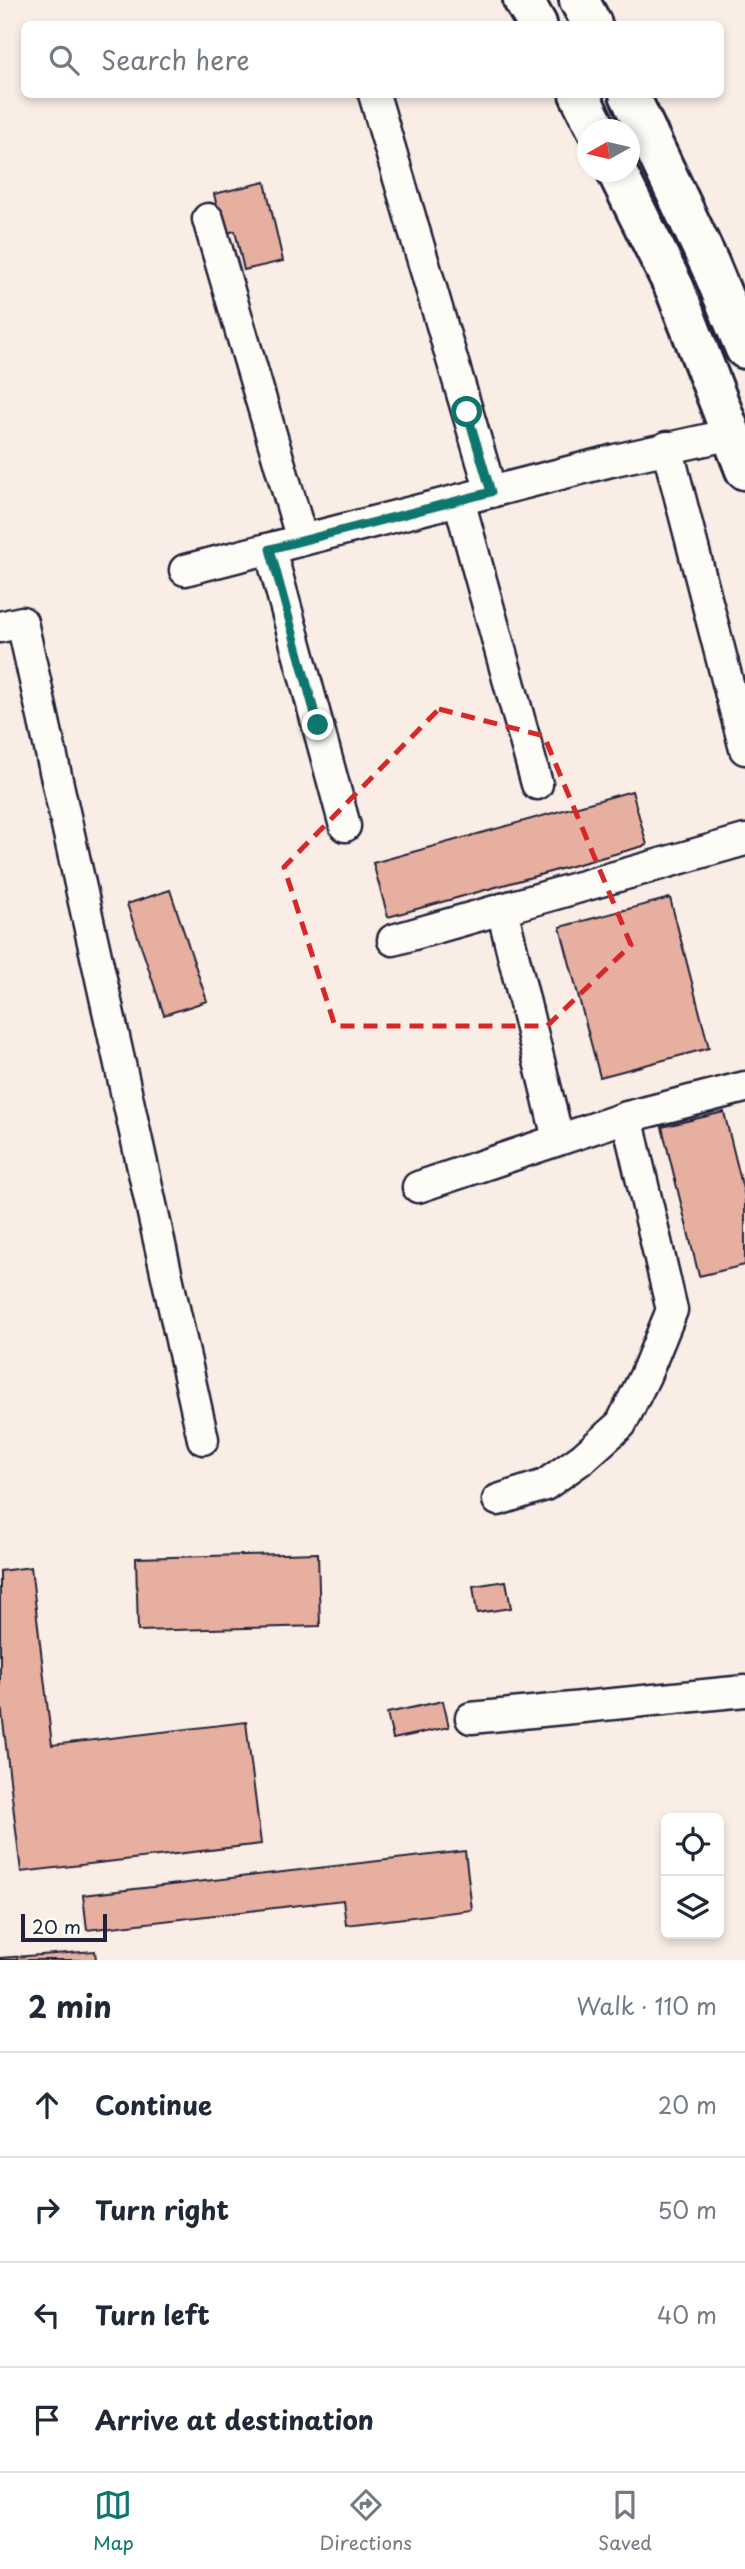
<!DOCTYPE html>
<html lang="en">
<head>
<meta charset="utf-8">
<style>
	body { margin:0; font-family:"Playpen Sans",sans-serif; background:#f2f2f3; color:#1f2937 }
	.controls { position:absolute; right:21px; bottom:21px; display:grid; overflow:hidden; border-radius:10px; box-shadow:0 4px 10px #0003 }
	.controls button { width:63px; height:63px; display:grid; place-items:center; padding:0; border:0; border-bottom:2px solid #e0e1e3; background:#fff; color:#1f2937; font:35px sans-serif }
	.compass { position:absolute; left:577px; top:119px; width:63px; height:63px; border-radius:50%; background:#fff; box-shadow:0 4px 10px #0003; rotate:262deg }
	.scale { position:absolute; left:21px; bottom:18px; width:86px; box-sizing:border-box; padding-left:7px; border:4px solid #22223b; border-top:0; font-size:19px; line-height:24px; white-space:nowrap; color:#22223b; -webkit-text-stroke:5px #fdfcf7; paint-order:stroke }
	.stop { position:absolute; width:21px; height:21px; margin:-16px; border:5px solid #0f766e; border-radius:50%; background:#fff }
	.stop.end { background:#0f766e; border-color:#fff; box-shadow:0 2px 7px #0008 }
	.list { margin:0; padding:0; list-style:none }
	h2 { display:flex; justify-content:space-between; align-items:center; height:91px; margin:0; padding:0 28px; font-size:30px }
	h2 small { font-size:23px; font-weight:400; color:#747a83 }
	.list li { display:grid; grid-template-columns:46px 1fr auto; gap:21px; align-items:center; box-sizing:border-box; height:105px; padding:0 28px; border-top:2px solid #e0e1e3 }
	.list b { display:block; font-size:26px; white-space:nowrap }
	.list em { font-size:23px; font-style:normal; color:#747a83 }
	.icon { flex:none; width:38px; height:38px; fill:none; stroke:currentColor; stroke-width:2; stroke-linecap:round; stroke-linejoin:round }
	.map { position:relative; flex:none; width:745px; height:1960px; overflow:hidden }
	.search { position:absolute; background:#fff; box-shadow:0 4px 10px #0003; left:21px; right:21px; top:21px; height:77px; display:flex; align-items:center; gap:18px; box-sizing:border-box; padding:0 24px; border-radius:10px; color:#747a83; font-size:26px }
	.sheet { height:511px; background:#fff }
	nav { display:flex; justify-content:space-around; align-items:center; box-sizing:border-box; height:98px; border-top:2px solid #e0e1e3; background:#fff; font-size:19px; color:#747a83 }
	nav a { display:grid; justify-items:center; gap:4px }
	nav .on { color:#0f766e }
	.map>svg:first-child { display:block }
	.building { fill:#e7af9f; stroke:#22223b; stroke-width:2 }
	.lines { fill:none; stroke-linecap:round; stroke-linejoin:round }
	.minor-casing { stroke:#22223b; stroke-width:35 }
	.highway-casing { stroke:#22223b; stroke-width:44 }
	.minor { stroke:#fdfcf7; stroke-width:30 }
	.highway { stroke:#fdfcf7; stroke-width:38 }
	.route { stroke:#0f766e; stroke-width:9 }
	.marked { fill:none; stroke:#d62828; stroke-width:5; stroke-dasharray:14 9; stroke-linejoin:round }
</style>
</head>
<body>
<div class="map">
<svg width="745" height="1960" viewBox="0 0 745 1960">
	<rect width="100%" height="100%" fill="#f9ede5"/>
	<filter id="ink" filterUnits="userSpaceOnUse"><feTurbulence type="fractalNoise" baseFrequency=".0143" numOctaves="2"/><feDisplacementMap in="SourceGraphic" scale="14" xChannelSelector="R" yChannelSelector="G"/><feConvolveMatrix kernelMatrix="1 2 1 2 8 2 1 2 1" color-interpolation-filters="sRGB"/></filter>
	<g filter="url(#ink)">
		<g class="building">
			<polygon points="265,182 283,261 244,270 235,231 223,234 214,194"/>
			<polygon points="632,791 647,845 388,917 373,863"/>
			<polygon points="170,890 207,1001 164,1015 127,904"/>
			<polygon points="670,898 709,1048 600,1077 560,927"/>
			<polygon points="724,1112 745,1197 745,1265 699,1276 662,1127"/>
			<polygon points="318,1553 320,1626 138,1631 136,1558"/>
			<polygon points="31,1567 52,1745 246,1722 261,1844 21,1872 0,1696 0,1571"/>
			<polygon points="506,1581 511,1608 477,1613 473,1586"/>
			<polygon points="443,1701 449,1727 393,1739 387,1713"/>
			<polygon points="465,1851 472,1910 346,1925 343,1900 87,1930 83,1895"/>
			<polygon points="95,1951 96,1960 0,1960 0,1958"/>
		</g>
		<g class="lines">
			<defs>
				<g id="minor">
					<polyline points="374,94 491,492"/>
					<polyline points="208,219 302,540"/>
					<polyline points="667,447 745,749"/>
					<polyline points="459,500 537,784"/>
					<polyline points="270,549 345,826"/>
					<polyline points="185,570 615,460 732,434"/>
					<polyline points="0,627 22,622 203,1439"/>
					<polyline points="502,909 558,1139"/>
					<polyline points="393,940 745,840"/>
					<polyline points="418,1187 627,1117 745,1087"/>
					<polyline points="498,1500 545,1485 583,1458 621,1424 645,1376 672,1310 627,1117"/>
					<polyline points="471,1718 745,1691"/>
				</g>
				<g id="highway">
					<polyline points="523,0 537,24"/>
					<polyline points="579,0 592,24"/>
					<polyline points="579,94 597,130"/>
					<polyline points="629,94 710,265 745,349"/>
					<polyline points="617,172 675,289 745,470"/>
				</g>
			</defs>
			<use href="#minor" class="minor-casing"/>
			<use href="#highway" class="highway-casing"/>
			<use href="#minor" class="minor"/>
			<use href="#highway" class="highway"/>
		</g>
	</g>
	<g class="lines" filter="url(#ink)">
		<polyline class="route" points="318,725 270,549 491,492 467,412"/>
	</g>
	<path class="marked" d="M439 709 544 736 631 945 547 1026H335L284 867Z"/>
</svg>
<div class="controls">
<button><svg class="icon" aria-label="locate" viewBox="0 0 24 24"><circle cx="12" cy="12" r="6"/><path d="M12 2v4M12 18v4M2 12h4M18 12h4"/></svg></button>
<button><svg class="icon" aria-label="layers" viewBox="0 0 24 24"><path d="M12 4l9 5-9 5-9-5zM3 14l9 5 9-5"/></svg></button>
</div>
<svg class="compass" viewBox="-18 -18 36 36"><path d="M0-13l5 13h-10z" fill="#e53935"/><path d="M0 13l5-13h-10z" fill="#747a83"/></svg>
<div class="scale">20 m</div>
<div class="stop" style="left:467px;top:412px"></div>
<div class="stop end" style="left:318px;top:725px"></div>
<div class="search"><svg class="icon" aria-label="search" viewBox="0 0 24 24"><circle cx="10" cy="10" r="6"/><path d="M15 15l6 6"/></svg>Search here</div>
</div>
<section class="sheet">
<h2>2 min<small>Walk · 110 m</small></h2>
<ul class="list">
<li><svg class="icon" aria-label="ahead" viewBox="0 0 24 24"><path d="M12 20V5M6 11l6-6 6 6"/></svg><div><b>Continue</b></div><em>20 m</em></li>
<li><svg class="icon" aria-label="right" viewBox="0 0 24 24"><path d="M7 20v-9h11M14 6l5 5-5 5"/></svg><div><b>Turn right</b></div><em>50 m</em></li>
<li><svg class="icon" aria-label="left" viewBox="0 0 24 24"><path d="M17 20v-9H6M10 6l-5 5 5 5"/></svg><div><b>Turn left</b></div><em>40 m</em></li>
<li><svg class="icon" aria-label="arrive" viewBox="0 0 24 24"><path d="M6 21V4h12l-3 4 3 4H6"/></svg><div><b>Arrive at destination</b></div></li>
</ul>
</section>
<nav>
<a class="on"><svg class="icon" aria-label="map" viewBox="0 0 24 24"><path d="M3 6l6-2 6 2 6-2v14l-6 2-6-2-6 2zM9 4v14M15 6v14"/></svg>Map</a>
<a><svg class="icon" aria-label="directions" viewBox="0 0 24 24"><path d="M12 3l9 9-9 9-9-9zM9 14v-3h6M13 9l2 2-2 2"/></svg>Directions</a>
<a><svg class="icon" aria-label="saved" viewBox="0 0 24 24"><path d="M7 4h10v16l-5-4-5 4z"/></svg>Saved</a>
</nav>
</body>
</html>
